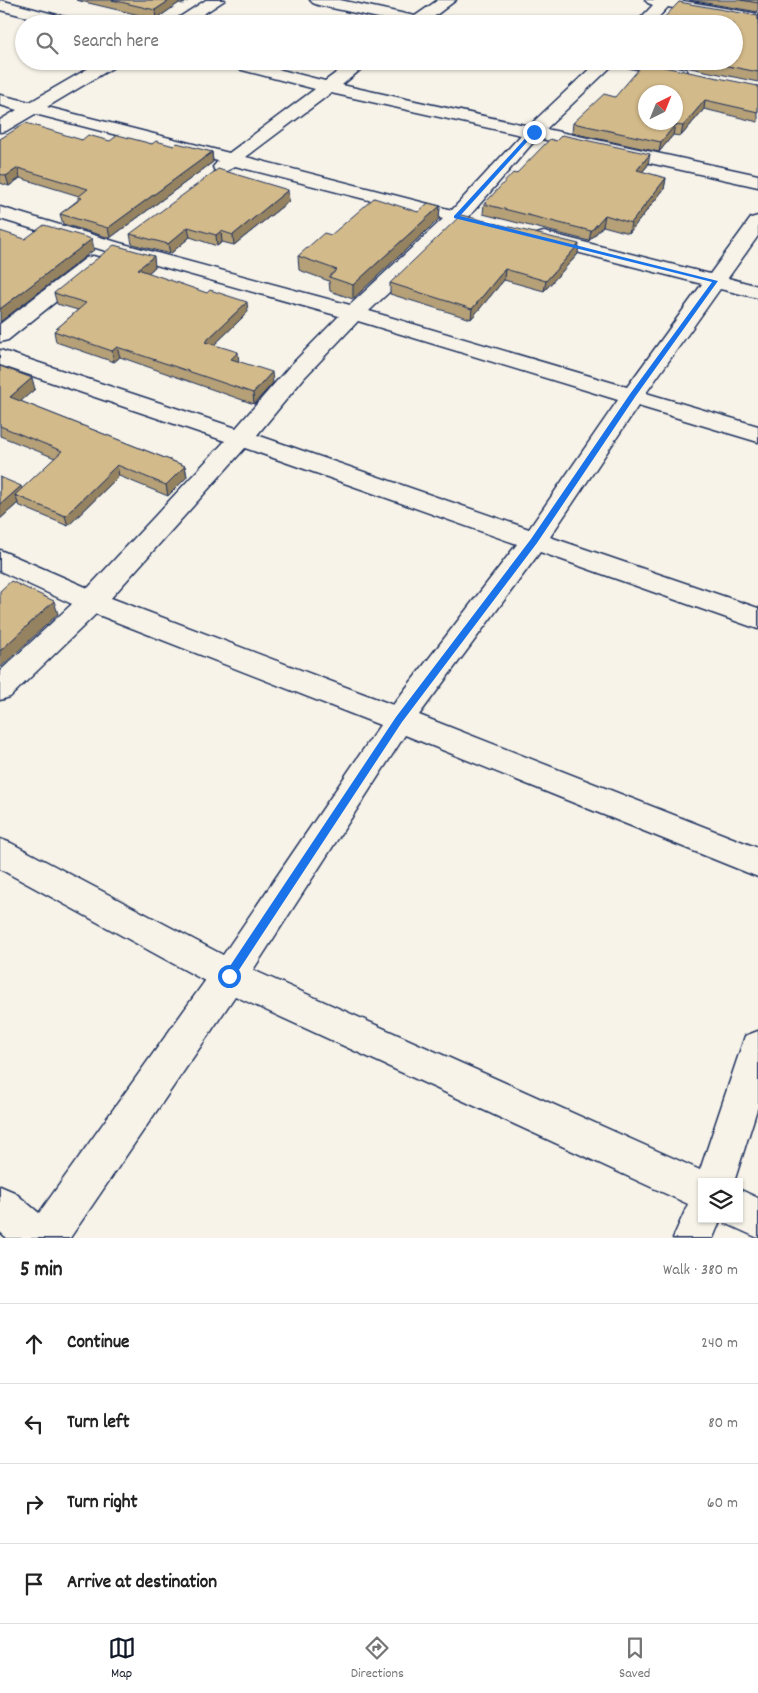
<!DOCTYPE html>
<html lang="en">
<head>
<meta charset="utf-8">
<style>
	body { margin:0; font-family:Dekko,sans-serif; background:#f6f6f6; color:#222 }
	.controls { position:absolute; right:15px; bottom:15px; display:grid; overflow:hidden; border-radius:0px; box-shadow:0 1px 4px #0004 }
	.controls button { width:45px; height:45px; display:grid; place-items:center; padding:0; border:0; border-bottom:1px solid #e0e0e0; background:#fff; color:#222; font:25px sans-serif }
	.compass { position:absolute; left:638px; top:85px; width:45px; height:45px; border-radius:50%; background:#fff; box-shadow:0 1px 4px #0004; rotate:43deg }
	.stop { position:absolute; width:15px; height:15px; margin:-11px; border:4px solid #1a73e8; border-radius:50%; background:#fff }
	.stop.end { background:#1a73e8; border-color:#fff; box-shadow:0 1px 5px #0008 }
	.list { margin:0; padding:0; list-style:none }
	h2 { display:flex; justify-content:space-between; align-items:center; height:65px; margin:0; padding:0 20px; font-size:21px }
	h2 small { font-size:16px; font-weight:400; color:#767676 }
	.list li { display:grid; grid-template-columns:32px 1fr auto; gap:15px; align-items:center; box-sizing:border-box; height:80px; padding:0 20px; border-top:1px solid #e0e0e0 }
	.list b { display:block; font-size:19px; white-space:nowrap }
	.list em { font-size:16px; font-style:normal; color:#767676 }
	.icon { flex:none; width:28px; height:28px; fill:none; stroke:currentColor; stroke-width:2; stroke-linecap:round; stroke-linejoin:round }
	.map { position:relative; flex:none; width:758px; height:1238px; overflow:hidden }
	.search { position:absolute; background:#fff; box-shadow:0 1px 4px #0004; left:15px; right:15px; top:15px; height:55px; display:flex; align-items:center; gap:12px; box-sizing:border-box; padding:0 18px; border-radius:28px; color:#767676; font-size:19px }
	.sheet { height:385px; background:#fff }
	nav { display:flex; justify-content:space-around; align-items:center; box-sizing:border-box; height:70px; border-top:1px solid #e0e0e0; background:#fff; font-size:14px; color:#767676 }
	nav a { display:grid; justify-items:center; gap:2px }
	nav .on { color:#111827 }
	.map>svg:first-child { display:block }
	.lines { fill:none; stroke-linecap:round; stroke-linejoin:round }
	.minor-casing { stroke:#1b2f5e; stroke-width:3 }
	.minor { fill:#f7f3e8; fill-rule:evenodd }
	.wall { fill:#b5a077; stroke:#1b2f5e }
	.shaded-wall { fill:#948261; stroke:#1b2f5e }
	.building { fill:#d3ba8a; stroke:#1b2f5e; fill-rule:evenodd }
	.route { fill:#1a73e8 }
</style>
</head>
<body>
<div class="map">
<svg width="758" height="1238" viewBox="0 0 758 1238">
	<rect width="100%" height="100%" fill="#f7f3e8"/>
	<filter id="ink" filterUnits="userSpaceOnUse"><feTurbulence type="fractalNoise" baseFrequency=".02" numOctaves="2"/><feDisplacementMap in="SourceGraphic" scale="10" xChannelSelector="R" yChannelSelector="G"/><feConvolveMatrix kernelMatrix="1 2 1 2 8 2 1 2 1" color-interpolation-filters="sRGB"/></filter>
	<g filter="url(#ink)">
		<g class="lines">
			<defs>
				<g id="minor">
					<polygon points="0,0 80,21 82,24 55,24 0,10"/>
					<polygon points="206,0 225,0 188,24 169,24"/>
					<polygon points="310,0 340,0 415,16 438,0 456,0 431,19 437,21 439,24 406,24 318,5 313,3"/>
					<polygon points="645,0 678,0 758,14 758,24 668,7 652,24 635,24 653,5 648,3"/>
					<path d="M101 61H121L119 64 47 107 229 153 315 89 219 64 217 61H246L325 81 352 61H371L342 85 529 126 598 61H646L686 69 688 73 686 77 680 78 614 64 546 129 758 175V187L537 138 465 221 369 311 627 387 702 284 537 242 534 238 537 234 544 232 710 274 751 218 758 216V236L728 278 758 286V298L720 289 646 393 758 426V442L638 406 550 537 758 608V629L540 552 419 715 758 848V877L405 735 253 970 700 1170 745 1036 758 1031V1106L734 1182H702V1219H721L713 1238H673L688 1204 235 996 70 1238H7L0 1232V1186L14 1192 39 1213 205 981 0 869V839L11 843 223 955 380 725 96 614 10 697 0 700V671L72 604 0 571V550L88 588 225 441 0 365V350L236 428 288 368 339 316 106 251 0 219V207L120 243 350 305 443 219 235 166C228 171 224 173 215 171L213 167 218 161 35 114 6 131 0 132V120L17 110 0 105V95L30 102ZM331 93 521 135 452 210 246 157ZM358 321 618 400 529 529 257 435 304 378ZM245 448 517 544 393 705 111 598Z"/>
					<polygon points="93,256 100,258 103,262 100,266 8,340 0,342 0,324 86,258"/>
					<polygon points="739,1189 758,1198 758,1238 725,1223 724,1219 739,1219"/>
				</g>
			</defs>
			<use href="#minor" class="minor-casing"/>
			<use href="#minor" class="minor"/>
		</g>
		<g class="wall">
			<polygon points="76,0 189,0 183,4 179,3 156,19"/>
			<polygon points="689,0 758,0 758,12"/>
			<polygon points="758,16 758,82 657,61 734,61"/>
			<polygon points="758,86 758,122 704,109 681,136 673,135 659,152 572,133 573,123 615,97"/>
			<polygon points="0,139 82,140 152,144 174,146 212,152 213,162 110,238 63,224 60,214 78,200 78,197 79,196 20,178 9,186 0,183"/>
			<polygon points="648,165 642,172 666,178 664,189 629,233 603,226 589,241 483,214 484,204 516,174"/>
			<polygon points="289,201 234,245 222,242 217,246 190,237 170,254 132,244 130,234"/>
			<polygon points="440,206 439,219 353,299 330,291 329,281 299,270 298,256 331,235"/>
			<polygon points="578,254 544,291 504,280 471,319 390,294 390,283"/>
			<polygon points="155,267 148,273 248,312 214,345 239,362 273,383 254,404 120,357 114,362 56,342 54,331 78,310 57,304 54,293"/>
			<polygon points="0,366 35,389 20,401 185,466 187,477 168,496 119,476 68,526 18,505 18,503 0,519 0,477 22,489 55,458 0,436"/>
		</g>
		<g class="shaded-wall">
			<polygon points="170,0 179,0 179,3 156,19 155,10"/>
			<polygon points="183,0 189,0 183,4"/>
			<polygon points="705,100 704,109 681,136 683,126"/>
			<polygon points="675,125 673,135 659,152 661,142"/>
			<polygon points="212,152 213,162 110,238 108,228"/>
			<polygon points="650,154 648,165 635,181 637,170"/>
			<polygon points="18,168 20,178 9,186 6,176"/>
			<polygon points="666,178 664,189 629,233 631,223"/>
			<polygon points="288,190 289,201 234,245 233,235"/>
			<polygon points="440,206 439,219 353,299 353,285"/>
			<polygon points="605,215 603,226 589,241 591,231"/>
			<polygon points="188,227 190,237 170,254 168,244"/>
			<polygon points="221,231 222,242 217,246 216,235"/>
			<polygon points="92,239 94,250 0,322 0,309"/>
			<polygon points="579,244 578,254 544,291 546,281"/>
			<polygon points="154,256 155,267 140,280 138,269"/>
			<polygon points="505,269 504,280 471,319 472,309"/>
			<polygon points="247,302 248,312 206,353 205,342"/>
			<polygon points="117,347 120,357 114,362 112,351"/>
			<polygon points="238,352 239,363 231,359"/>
			<polygon points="272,372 273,383 254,404 253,393"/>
			<polygon points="32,378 35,389 13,408 10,397"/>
			<polygon points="117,465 119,476 68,526 65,516"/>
			<polygon points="185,466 187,477 168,496 166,485"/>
			<polygon points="21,486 24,497 15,495 18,503 0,519 0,505"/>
			<polygon points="54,601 58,614 0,668 0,651"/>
		</g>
		<g class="building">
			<polygon points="112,0 170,0 155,10"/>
			<polygon points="741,0 758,0 758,3"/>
			<polygon points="679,2 758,16 758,72 703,61 734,61 734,24 658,24"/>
			<path d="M644 63 758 86V112L705 100 683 126 675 125 661 142 573 123 604 94 615 97ZM646 92H676V122H646Z"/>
			<polygon points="26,123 82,140 88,135 110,141 118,135 152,144 156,141 174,146 177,143 212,152 108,228 60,214 82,198 78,197 88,189 18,168 6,176 0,174 0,139"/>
			<polygon points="562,135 650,154 637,170 666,178 631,223 605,215 591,231 484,204 513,173 516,174 550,139 556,141"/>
			<polygon points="218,169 288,190 233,235 221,231 216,235 188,227 168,244 130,234"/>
			<polygon points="374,198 418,212 428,203 440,206 353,285 329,277 337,270 298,256 324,233 331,235"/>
			<polygon points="461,215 579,244 546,281 505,269 472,309 390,283"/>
			<polygon points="44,225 92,239 0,309 0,231 25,239"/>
			<polygon points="114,245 154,256 138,269 207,293 210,290 247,302 205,342 238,352 231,359 272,372 253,393 117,347 112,351 54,331 86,303 54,293"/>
			<polygon points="0,366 32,378 10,397 185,466 166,485 117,465 65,516 15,495 62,451 0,426"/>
			<polygon points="0,477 21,486 0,505"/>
			<polygon points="11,581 54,601 0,651 0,591"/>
		</g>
	</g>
	<polygon class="route" points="532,131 536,132 460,216 718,281 635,397 537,543 402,722 233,979 229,980 226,979 226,972 396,717 531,539 630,394 712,282 454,218 454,216"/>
</svg>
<div class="controls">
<button><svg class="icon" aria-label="layers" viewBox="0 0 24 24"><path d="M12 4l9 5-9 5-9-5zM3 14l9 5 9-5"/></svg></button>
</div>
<svg class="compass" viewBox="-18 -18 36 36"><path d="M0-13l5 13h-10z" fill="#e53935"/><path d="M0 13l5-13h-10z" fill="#767676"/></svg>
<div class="stop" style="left:229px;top:976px"></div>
<div class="stop end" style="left:534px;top:132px"></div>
<div class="search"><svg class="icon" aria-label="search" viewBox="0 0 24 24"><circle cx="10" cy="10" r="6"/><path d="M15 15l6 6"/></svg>Search here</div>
</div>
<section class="sheet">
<h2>5 min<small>Walk · 380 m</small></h2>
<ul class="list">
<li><svg class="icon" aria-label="ahead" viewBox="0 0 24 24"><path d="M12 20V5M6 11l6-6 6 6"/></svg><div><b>Continue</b></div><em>240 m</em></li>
<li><svg class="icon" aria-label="left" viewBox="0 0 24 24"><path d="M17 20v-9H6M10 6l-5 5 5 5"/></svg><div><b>Turn left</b></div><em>80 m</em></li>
<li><svg class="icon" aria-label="right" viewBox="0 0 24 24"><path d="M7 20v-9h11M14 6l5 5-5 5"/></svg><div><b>Turn right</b></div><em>60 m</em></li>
<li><svg class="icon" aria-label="arrive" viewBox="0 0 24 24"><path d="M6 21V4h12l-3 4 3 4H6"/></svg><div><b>Arrive at destination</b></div></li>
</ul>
</section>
<nav>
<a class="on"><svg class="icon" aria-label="map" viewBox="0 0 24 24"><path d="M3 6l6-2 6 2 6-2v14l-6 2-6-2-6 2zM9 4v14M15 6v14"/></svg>Map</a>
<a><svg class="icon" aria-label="directions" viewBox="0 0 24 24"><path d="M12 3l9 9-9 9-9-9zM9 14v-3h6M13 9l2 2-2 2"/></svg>Directions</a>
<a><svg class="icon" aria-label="saved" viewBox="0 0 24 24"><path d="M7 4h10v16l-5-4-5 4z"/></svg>Saved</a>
</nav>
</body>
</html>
